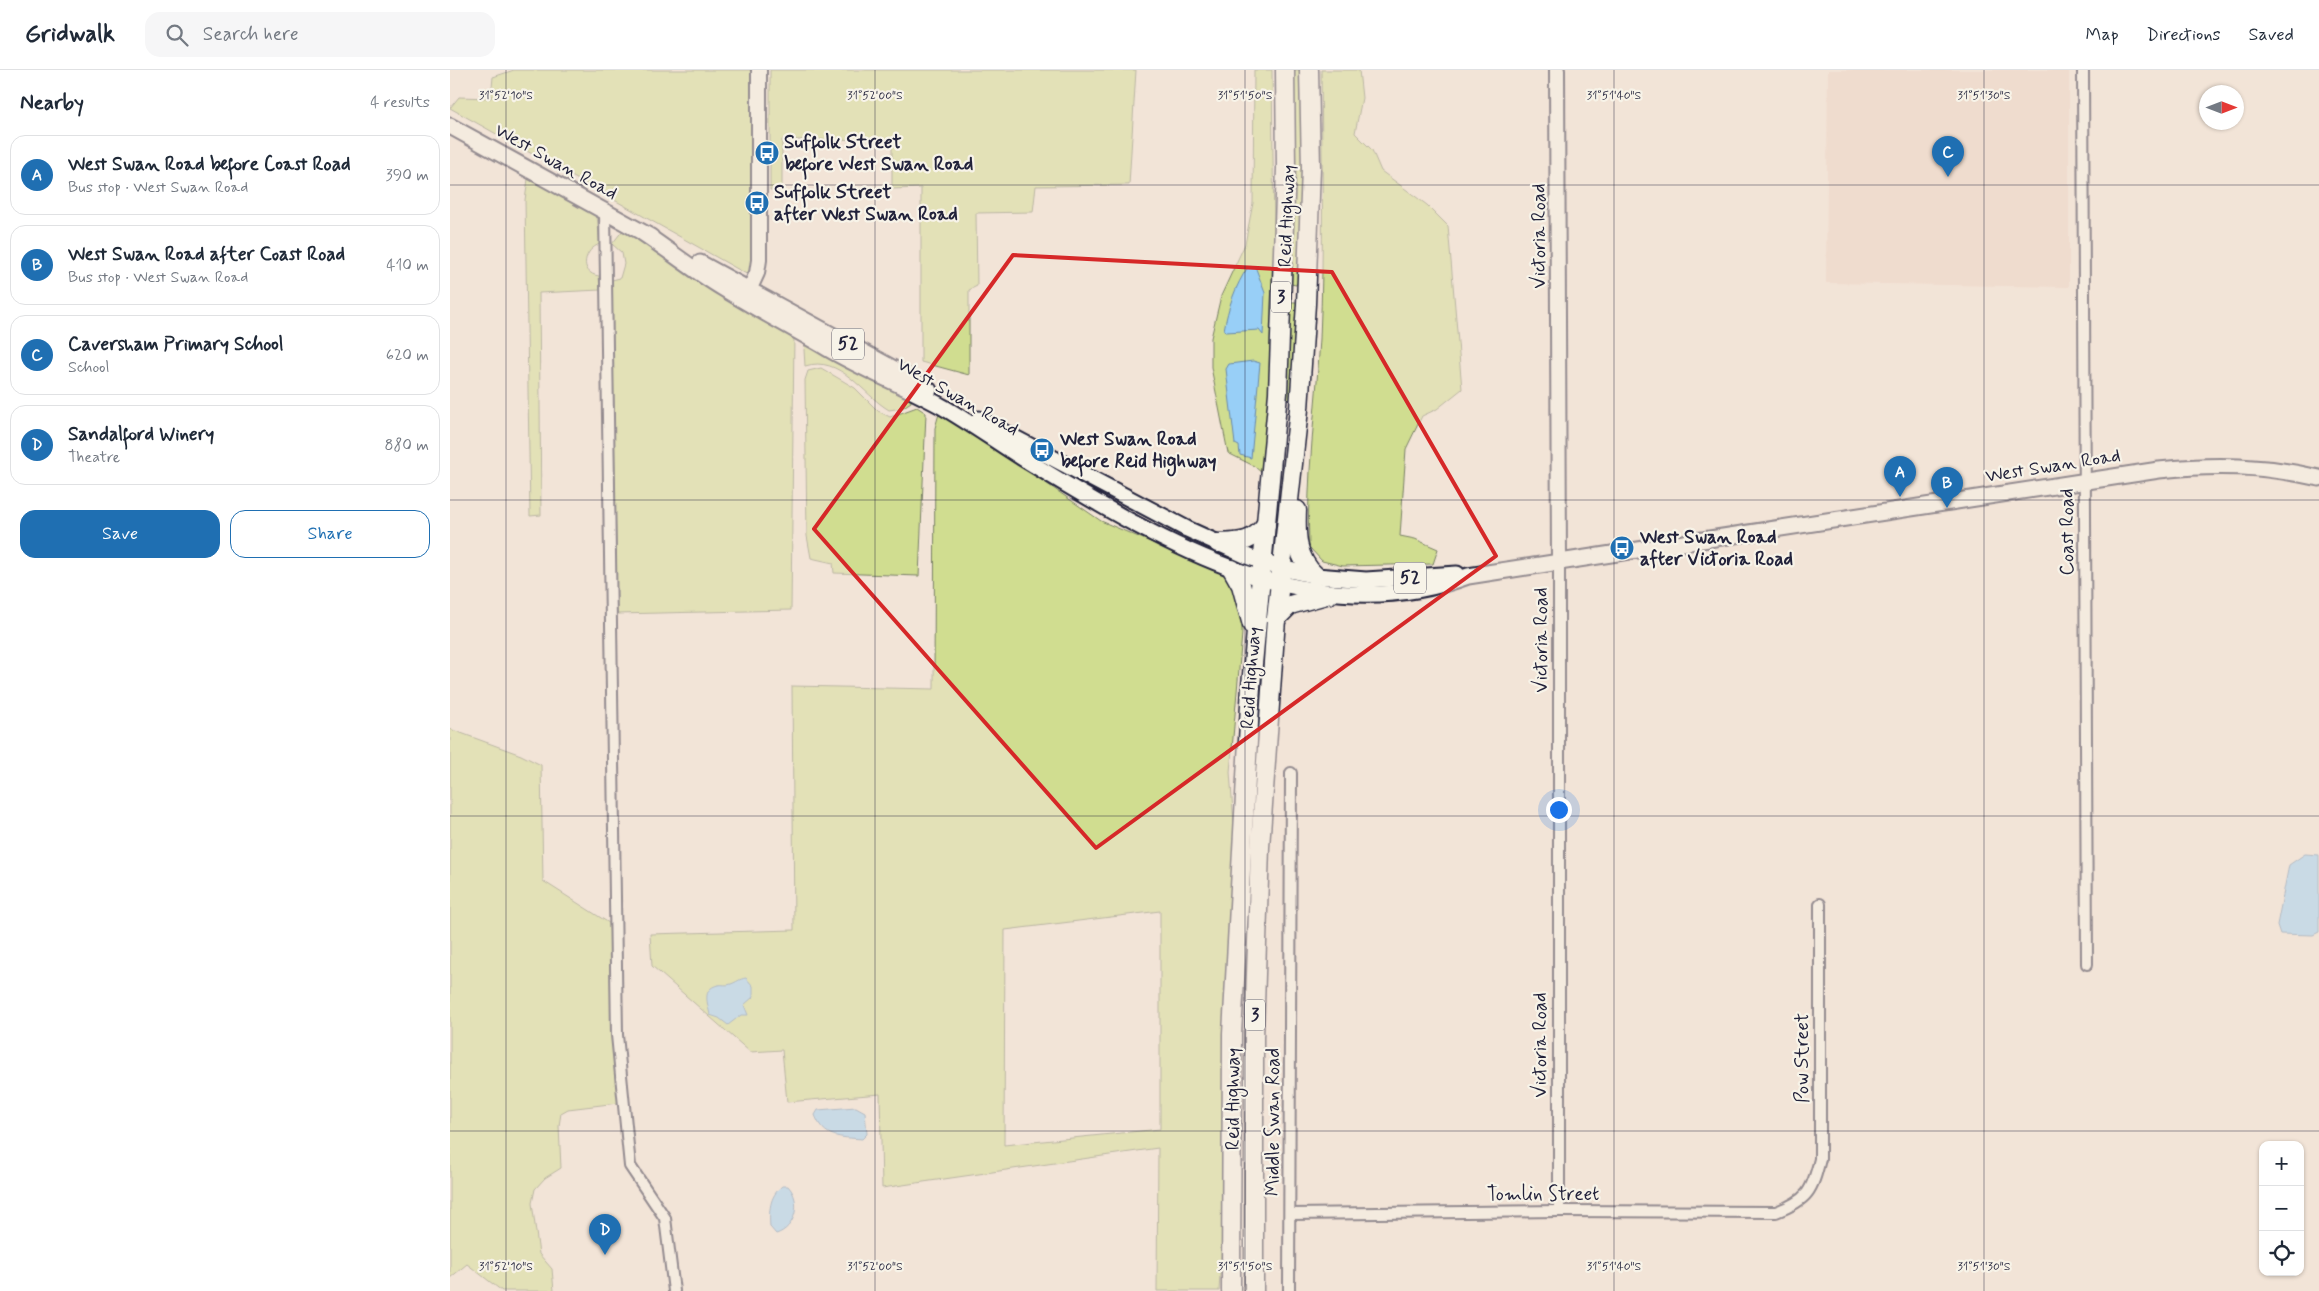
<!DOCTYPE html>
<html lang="en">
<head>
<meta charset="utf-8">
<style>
	body { margin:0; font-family:Mynerve,sans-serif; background:#f6f6f7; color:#1f2937 }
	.controls { position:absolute; right:15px; bottom:15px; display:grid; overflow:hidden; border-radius:10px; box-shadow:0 1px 4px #0004 }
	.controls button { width:45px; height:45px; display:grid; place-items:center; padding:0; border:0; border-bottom:1px solid #e0e1e3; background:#fff; color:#1f2937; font:25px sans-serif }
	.compass { position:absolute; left:1749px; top:15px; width:45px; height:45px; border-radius:50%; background:#fff; box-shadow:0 1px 4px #0004; rotate:90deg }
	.you { position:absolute; left:1108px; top:739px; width:18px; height:18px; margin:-12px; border:4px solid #fff; border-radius:50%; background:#1a73e8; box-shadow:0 0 0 8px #1a73e833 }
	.badge { display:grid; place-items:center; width:32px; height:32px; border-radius:50%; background:#1f6fb2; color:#fff; font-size:16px; font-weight:700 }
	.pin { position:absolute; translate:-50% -41px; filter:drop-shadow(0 1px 2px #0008) }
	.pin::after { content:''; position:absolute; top:26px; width:18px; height:15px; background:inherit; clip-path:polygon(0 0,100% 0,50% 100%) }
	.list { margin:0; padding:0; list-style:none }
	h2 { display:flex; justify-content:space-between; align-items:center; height:65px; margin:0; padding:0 20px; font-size:21px }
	h2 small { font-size:16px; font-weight:400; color:#747a83 }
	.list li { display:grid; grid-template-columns:32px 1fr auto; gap:15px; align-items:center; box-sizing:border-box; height:80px; margin:0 10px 10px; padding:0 10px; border:1px solid #e0e1e3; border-radius:15px }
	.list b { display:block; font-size:19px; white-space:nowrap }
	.list p { margin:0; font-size:16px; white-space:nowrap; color:#747a83 }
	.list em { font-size:16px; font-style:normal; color:#747a83 }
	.actions { display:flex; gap:10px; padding:15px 20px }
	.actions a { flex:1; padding:11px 0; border:1px solid #1f6fb2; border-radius:15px; text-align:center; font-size:18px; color:#1f6fb2 }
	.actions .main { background:#1f6fb2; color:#fff }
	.icon { flex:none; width:28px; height:28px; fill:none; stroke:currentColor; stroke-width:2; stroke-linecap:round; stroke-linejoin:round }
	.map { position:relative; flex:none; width:1869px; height:1221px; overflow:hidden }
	header { display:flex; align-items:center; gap:30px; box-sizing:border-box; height:70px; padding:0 25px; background:#fff; border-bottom:1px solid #e0e1e3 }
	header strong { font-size:24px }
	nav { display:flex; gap:28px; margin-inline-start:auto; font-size:18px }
	.search { width:350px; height:45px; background:#f6f6f7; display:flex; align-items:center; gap:12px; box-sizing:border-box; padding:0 18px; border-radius:15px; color:#747a83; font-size:19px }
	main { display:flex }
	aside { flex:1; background:#fff }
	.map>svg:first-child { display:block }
	.built { fill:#ecd2c3 }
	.green { fill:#d0dd90; stroke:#798066; fill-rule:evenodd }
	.water { fill:#98cff7; stroke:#698aac }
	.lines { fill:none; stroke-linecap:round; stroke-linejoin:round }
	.street-casing { stroke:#22223b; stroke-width:14 }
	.secondary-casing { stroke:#22223b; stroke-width:18 }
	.primary-casing { stroke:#22223b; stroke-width:19 }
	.highway-casing { stroke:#22223b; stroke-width:21 }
	.street { stroke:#f7f3e8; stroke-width:10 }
	.secondary { stroke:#f7f3e8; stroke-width:14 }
	.primary { stroke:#f7f3e8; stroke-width:15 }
	.highway { stroke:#f7f3e8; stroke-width:18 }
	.marked { fill:none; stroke:#d62828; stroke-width:4; stroke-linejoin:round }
	.ticks { fill:none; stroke:#22223b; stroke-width:1; stroke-opacity:0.45 }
	.labels { text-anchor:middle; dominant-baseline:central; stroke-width:4.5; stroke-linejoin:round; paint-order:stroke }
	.shield { fill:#f7f3e8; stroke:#62616f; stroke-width:1 }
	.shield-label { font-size:18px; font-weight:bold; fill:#22223b }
	.poi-label { font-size:19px; font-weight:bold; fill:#22223b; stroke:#f7f3e8; text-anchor:start }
	.street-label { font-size:19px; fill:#22223b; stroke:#f7f3e8 }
	.ticks-label { font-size:12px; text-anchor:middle; fill:#22223b; stroke:#f7f3e8; stroke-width:4.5; stroke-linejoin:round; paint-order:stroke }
</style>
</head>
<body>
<header>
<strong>Gridwalk</strong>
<div class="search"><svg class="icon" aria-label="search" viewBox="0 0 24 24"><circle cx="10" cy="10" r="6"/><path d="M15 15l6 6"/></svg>Search here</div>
<nav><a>Map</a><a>Directions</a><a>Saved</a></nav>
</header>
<main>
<aside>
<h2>Nearby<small>4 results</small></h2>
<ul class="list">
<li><span class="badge">A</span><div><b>West Swan Road before Coast Road</b><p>Bus stop · West Swan Road</p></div><em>390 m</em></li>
<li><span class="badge">B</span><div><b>West Swan Road after Coast Road</b><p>Bus stop · West Swan Road</p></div><em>410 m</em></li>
<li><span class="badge">C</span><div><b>Caversham Primary School</b><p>School</p></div><em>620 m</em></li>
<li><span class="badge">D</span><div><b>Sandalford Winery</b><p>Theatre</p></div><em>880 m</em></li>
</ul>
<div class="actions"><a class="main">Save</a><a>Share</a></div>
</aside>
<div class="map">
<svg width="1869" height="1221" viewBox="0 0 1869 1221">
	<rect width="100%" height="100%" fill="#f2e4d7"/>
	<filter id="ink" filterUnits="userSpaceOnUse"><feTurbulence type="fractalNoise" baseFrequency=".02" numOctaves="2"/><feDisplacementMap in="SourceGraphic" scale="10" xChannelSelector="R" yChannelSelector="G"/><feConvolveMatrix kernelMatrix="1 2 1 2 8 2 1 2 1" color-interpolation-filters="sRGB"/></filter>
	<g filter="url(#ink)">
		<polygon class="built" points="1378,0 1619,0 1619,217 1376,213"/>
		<g class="green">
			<polygon points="64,0 302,0 305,177 302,182 305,187 300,206 0,38 9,27 41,28 43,7"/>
			<polygon points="320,0 686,0 679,115 586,116 583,142 526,143 527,216 519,220 519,305 471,292 471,118 442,119 442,69 332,70 332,120 320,120"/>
			<polygon points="804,0 822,0 824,169 821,310 813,404 804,396 778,383 761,297 761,268 771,226 795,174 803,133"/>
			<path d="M839 0H853C853 30 857 202 846 215L841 214Z"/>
			<path d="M871 0H909L912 28 905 63 922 80 931 101 977 135 998 156 1012 319 987 339 972 346 956 379 950 466 965 469 988 479 983 494 893 496 872 491 859 477C856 407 866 339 870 269 874 180 872 90 871 0Z"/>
			<path d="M78 109 147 146 150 174C134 179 128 203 149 206L150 220 89 223 91 445 80 446 75 130Z"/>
			<polygon points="173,160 344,264 341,540 167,544 162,210 170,208 174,194 172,183 162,174"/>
			<polygon points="840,232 848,232 841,330 835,329"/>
			<path d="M356 271 461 328V332L452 338 439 340C412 324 391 285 355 296L354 280Z"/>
			<polygon points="371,298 405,318 428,341 440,347 467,337 476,343 469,506 384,503 383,493 361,488 357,466 355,310 358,301"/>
			<path d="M490 340 651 451 778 505 792 537V564L780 702 784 754 773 1154 769 1221H707L708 1078 432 1118 430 1024 337 1032 332 980 300 982 202 896 200 864 344 860 342 616 484 619 485 358ZM710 841V1059L554 1075 555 860Z"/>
			<polygon points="0,659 71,685 91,695 93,811 159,853 168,1033 118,1039 111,1043 109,1056 111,1098 95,1108 85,1119 82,1133 89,1184 102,1199 104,1221 52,1221 17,1194 0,1208"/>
		</g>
		<g class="water">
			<path d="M805 196 815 223 813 265 809 260 776 262 774 260C778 238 785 216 798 197Z"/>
			<polygon points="803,291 810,293 801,388 790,385 789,376 785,374 776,299 779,294"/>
			<polygon points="1855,784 1869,785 1869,862 1863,865 1830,864 1827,855 1839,795"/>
			<path d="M296 908 303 916V927L294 935 298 945H291L278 955 269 948 260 945C258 934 251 919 268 915 272 914 277 916 281 914 287 912 289 909 296 908Z"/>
			<path d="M406 1037 415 1042 417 1064 412 1069C390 1067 374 1069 365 1045L368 1040Z"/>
			<path d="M332 1116H338C352 1131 346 1158 326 1164L320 1157C319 1141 319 1127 332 1116Z"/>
		</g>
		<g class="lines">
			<defs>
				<g id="street">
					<polyline points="1633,0 1637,894"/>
					<polyline points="155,142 167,965 180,1096 215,1148 224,1221"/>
					<polyline points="1109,1141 1109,493"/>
					<path d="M840 1144 1109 1141 1326 1142C1358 1130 1362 1121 1370 1089V834"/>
					<polyline points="839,1221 841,703"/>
				</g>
				<g id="secondary">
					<polyline points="1107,0 1109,493"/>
					<polyline points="295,229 307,203 309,190 309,0"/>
				</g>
				<g id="primary">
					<polyline points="0,56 201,167"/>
					<path d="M193 163C220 181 246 202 273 218 307 239 343 258 377 278 415 300 455 316 493 337 522 354 550 374 579 392 709 471 861 565 1018 506L1709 400C1765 394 1814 395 1869 408"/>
					<polyline points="250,193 448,301 479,320"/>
					<polyline points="529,349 737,459 799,487 831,498 866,506 916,510 1007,504"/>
				</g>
				<g id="highway">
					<path d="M847 440C846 464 846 489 866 506"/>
					<path d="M768 473C791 472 802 473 816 454"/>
					<polyline points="782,499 791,515 802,555"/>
					<polyline points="826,549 840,535 880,524"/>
					<polyline points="781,1221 782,964 801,616 828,323 836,98 835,0"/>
					<polyline points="804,1221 804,968 810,777 826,549 849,339 856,234 861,98 859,0"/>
				</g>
			</defs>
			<use href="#street" class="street-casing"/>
			<use href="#secondary" class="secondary-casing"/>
			<use href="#primary" class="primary-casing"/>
			<use href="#highway" class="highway-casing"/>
			<use href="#street" class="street"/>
			<use href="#secondary" class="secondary"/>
			<use href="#primary" class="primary"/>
			<use href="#highway" class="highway"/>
		</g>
	</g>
	<path d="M0 0H1869V1221H0ZM563 185 882 202 1046 486 646 778 364 459Z" fill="#f2e4d7" fill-opacity=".55" fill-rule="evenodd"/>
	<path class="marked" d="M563 185 882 202 1046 486 646 778 364 459Z"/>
	<path class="ticks" d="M56 0V1221M425 0V1221M795 0V1221M1164 0V1221M1534 0V1221M0 115H1869M0 430H1869M0 746H1869M0 1061H1869"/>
	<defs>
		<symbol id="bus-disc" viewBox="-11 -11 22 22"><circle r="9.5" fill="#1f6fb2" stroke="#f7f3e8"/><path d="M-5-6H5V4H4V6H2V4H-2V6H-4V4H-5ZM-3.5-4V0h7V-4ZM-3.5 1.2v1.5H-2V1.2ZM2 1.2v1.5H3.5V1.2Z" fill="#fff"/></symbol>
	</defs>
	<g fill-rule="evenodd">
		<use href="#bus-disc" x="303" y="69" width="28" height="28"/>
		<use href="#bus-disc" x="293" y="119" width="28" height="28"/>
		<use href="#bus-disc" x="578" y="366" width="28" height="28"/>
		<use href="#bus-disc" x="1158" y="464" width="28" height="28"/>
	</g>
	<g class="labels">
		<g class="shield">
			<rect x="821" y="211.5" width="20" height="31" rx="4"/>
			<rect x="382" y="258.5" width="32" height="31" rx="4"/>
			<rect x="944" y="492.5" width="32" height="31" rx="4"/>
			<rect x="795" y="929.5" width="20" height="31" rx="4"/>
		</g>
		<g class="shield-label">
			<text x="831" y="227">3</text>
			<text x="398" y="274">52</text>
			<text x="960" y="508">52</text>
			<text x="805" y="945">3</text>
		</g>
		<g class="poi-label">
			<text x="334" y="72">Suffolk Street<tspan x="334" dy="22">before West Swan Road</tspan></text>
			<text x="324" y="122">Suffolk Street<tspan x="324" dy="22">after West Swan Road</tspan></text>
			<text x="610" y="369">West Swan Road<tspan x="610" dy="22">before Reid Highway</tspan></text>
			<text x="1190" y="467">West Swan Road<tspan x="1190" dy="22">after Victoria Road</tspan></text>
		</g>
		<g class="street-label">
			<text transform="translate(106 92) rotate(29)">West Swan Road</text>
			<text transform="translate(837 146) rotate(-88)">Reid Highway</text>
			<text transform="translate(1089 166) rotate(-90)">Victoria Road</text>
			<text transform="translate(508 327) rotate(30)">West Swan Road</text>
			<text transform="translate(1603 396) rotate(-9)">West Swan Road</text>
			<text transform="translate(1617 462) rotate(-90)">Coast Road</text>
			<text transform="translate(1091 570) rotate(-90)">Victoria Road</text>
			<text transform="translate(801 608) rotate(-86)">Reid Highway</text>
			<text transform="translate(1090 975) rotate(-90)">Victoria Road</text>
			<text transform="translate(1352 988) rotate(-90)">Pow Street</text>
			<text transform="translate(783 1029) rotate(-90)">Reid Highway</text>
			<text transform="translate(823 1052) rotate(-90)">Middle Swan Road</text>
			<text x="1093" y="1124">Tomlin Street</text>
		</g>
	</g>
	<g class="ticks-label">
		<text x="56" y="29">31°52'10"S</text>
		<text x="425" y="29">31°52'00"S</text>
		<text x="795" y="29">31°51'50"S</text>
		<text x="1164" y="29">31°51'40"S</text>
		<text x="1534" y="29">31°51'30"S</text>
		<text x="56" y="1200">31°52'10"S</text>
		<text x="425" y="1200">31°52'00"S</text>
		<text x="795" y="1200">31°51'50"S</text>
		<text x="1164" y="1200">31°51'40"S</text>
		<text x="1534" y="1200">31°51'30"S</text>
	</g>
</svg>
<div class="controls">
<button>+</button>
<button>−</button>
<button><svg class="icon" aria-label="locate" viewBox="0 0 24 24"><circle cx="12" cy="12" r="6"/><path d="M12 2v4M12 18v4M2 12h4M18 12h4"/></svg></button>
</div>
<svg class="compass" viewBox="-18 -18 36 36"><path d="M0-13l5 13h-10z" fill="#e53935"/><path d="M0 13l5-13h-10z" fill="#747a83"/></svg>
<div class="you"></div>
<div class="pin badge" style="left:1450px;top:427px">A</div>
<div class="pin badge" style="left:1497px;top:438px">B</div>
<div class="pin badge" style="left:1498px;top:107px">C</div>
<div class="pin badge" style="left:155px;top:1185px">D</div>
</div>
</main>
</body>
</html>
